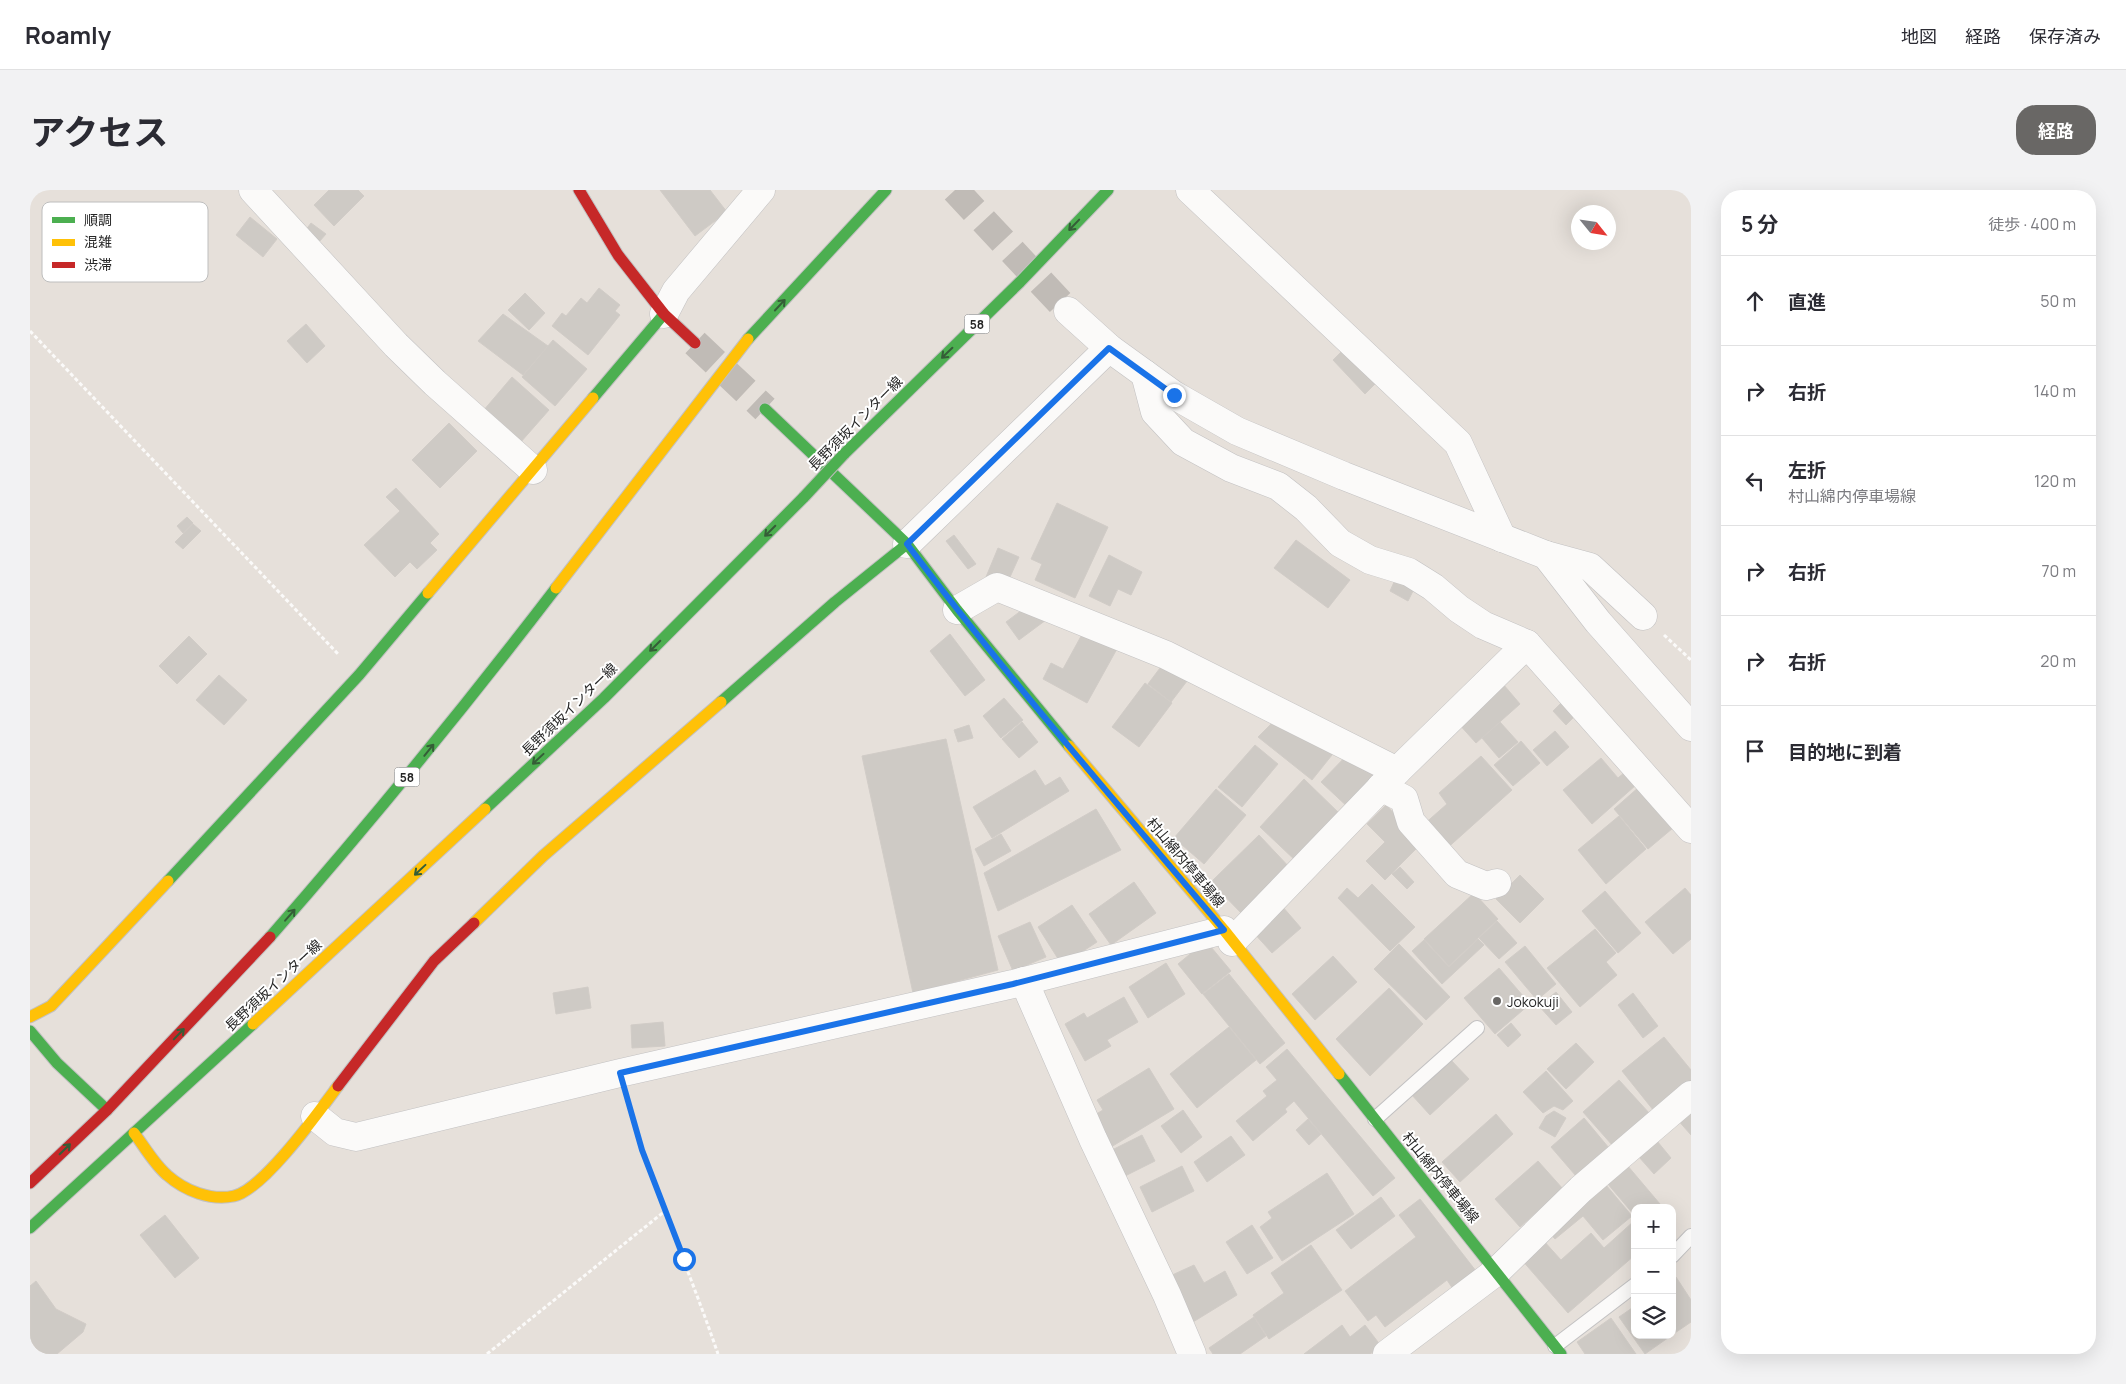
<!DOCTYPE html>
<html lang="ja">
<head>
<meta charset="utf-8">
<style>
	body { margin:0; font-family:Manrope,"Noto Sans JP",sans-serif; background:#f2f2f3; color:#2b2b33 }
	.controls { position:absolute; right:15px; bottom:15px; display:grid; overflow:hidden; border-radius:10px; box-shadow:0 5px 20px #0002 }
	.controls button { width:45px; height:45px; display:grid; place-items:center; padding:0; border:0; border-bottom:1px solid #e1e1e2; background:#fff; color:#2b2b33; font:25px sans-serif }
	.compass { position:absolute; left:1541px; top:15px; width:45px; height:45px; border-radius:50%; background:#fff; box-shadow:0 5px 20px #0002; rotate:120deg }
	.stop { position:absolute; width:15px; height:15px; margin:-11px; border:4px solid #1a73e8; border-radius:50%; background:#fff }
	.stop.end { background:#1a73e8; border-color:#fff; box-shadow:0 1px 5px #0008 }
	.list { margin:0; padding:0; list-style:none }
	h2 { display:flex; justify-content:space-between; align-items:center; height:65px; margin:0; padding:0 20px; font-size:21px }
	h2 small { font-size:16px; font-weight:400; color:#7c7c81 }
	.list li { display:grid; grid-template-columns:32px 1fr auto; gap:15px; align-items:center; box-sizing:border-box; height:90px; padding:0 20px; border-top:1px solid #e1e1e2 }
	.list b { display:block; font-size:19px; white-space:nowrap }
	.list p { margin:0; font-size:16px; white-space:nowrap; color:#7c7c81 }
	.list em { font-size:16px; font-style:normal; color:#7c7c81 }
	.icon { flex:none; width:28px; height:28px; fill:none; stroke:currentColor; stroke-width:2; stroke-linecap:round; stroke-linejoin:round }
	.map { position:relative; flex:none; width:1661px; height:1164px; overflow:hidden; border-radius:20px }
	header { display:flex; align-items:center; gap:30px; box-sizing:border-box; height:70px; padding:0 25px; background:#fff; border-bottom:1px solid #e1e1e2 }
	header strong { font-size:24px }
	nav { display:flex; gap:28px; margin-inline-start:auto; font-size:18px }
	.intro { display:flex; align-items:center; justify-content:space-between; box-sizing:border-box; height:120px; padding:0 30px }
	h1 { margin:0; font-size:35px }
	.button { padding:12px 22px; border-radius:20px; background:#696765; color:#fff; font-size:18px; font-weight:700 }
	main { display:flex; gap:30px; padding:0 30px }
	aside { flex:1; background:#fff; border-radius:20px; box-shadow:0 5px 20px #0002 }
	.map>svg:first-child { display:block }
	.building { fill:#cecac5; stroke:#d1ccc7 }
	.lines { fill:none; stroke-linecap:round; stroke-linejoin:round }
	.street-tunnel { stroke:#c0bbb6; stroke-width:28; stroke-dasharray:28 14; stroke-linecap:butt }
	.secondary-tunnel { stroke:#c0bbb6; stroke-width:28; stroke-dasharray:28 14; stroke-linecap:butt }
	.lane-casing { stroke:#c2c1c2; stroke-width:16 }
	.street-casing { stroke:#c2c1c2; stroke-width:29 }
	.fast-casing { stroke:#c2c1c2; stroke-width:13 }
	.slow-casing { stroke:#c2c1c2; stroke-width:13 }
	.jam-casing { stroke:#c2c1c2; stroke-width:13 }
	.path { stroke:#fbfaf9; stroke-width:3; stroke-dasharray:4 2.5; stroke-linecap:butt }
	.lane { stroke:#fbfaf9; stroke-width:14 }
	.street { stroke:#fbfaf9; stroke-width:28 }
	.fast { stroke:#4caf50; stroke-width:11 }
	.slow { stroke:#ffc107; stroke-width:11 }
	.jam { stroke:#c62828; stroke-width:11 }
	.fast-bridge-casing { stroke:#bebcba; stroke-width:13; stroke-linecap:butt }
	.fast-bridge { stroke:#4caf50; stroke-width:11 }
	.oneway { stroke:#355d37 }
	.route { stroke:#1a73e8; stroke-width:6 }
	.poi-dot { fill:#696765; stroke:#fff; stroke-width:2 }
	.labels { text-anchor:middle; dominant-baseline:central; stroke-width:4; stroke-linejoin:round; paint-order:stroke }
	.shield { fill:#fff; stroke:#676767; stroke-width:1 }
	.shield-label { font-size:12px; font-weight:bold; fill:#262626 }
	.street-label { font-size:14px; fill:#262626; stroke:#fff }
	.poi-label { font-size:14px; fill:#262626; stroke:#fff; text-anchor:start }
	.key { fill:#fff; stroke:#bebebe; stroke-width:1 }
	.key-label { font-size:14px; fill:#262626 }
</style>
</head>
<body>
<header>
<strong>Roamly</strong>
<nav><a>地図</a><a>経路</a><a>保存済み</a></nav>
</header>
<div class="intro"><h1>アクセス</h1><a class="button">経路</a></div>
<main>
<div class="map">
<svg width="1661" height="1164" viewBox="0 0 1661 1164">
	<rect width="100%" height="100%" fill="#e6e0da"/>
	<g class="building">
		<polygon points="299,0 328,0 334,6 304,36 284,15"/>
		<polygon points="630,0 680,0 697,22 665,46"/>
		<polygon points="220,27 247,49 233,67 206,45"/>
		<polygon points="281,33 296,44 289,52 275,41"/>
		<polygon points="569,98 590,115 585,121 590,125 558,165 522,136 532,123 536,126 551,108 557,113"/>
		<polygon points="495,103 515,123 499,140 478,120"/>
		<polygon points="473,124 518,156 493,185 448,151"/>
		<polygon points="276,134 295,156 277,173 257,151"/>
		<polygon points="523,150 557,179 525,216 492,187"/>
		<polygon points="1315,158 1347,192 1335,204 1303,170"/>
		<polygon points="482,187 519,220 490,253 453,221"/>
		<polygon points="419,233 447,261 410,298 382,270"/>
		<polygon points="366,298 409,344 400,353 407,360 387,379 380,372 365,387 334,355 370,321 356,307"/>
		<polygon points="1027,313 1078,337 1045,408 1005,390 1012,374 1001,369"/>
		<polygon points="157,327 163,333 153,343 147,336"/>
		<polygon points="163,334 171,341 153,359 145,352"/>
		<polygon points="924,345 946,374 938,379 916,351"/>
		<polygon points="1266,350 1320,390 1298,418 1244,378"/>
		<polygon points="968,358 989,367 976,396 956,387"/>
		<polygon points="1079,365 1112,382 1101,405 1088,399 1080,416 1059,406"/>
		<polygon points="1365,390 1384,399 1378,411 1360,401"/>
		<polygon points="1000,414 1020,427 989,450 976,432"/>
		<polygon points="1055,439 1088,457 1057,513 1013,489 1021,473 1033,479"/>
		<polygon points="920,444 955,490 935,506 900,461"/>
		<polygon points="159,446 177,464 147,494 129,476"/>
		<polygon points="1133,474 1157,491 1141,512 1118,494"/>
		<polygon points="189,485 217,510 194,535 166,510"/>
		<polygon points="1115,493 1142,513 1109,557 1082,537"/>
		<polygon points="1473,494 1490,514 1446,553 1428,533"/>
		<polygon points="974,508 993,530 971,548 953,526"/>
		<polygon points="1531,513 1544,527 1536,535 1523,521"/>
		<polygon points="1246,529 1306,560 1282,590 1228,547"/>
		<polygon points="992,532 1008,552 989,568 972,549"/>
		<polygon points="1470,532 1488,552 1469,568 1452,548"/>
		<polygon points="939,535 943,548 928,552 924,540"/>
		<polygon points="1525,541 1539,557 1517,576 1503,560"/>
		<polygon points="916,549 968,780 883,803 832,566"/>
		<polygon points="1491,551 1510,573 1483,596 1464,575"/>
		<polygon points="1225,555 1248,574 1212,617 1188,597"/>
		<polygon points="1320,562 1353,584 1321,620 1291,592"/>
		<polygon points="1451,566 1482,600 1414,661 1392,636 1417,614 1409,603"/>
		<polygon points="1571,568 1588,588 1595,582 1606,595 1562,634 1533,600"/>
		<polygon points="1005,580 1015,596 1030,587 1039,601 962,648 943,617"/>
		<polygon points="1274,589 1311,625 1267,672 1230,637"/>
		<polygon points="1609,597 1643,638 1618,659 1584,619"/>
		<polygon points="1186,599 1216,625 1174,674 1144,648"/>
		<polygon points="1356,615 1392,653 1355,690 1336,671 1355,652 1337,634"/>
		<polygon points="1066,619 1091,660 968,721 954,683"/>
		<polygon points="1589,626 1616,659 1576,694 1548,660"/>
		<polygon points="971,644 981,661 954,676 945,659"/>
		<polygon points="1229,645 1262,680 1215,727 1181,692"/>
		<polygon points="1370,677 1384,692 1377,699 1362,684"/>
		<polygon points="1490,685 1514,709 1490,733 1466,709"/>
		<polygon points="1104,692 1126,723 1081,755 1059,724"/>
		<polygon points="1342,694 1385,737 1360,761 1308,708 1317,698 1328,708"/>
		<polygon points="1655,698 1661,705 1661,749 1643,764 1615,732"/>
		<polygon points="1575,701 1611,743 1588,763 1552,721"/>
		<polygon points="1444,703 1468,729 1419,776 1394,749"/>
		<polygon points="1042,715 1067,752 1032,775 1008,737"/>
		<polygon points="1252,716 1271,738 1242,763 1223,742"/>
		<polygon points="1467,731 1487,753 1469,769 1449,748"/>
		<polygon points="1000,732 1016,767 983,781 968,746"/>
		<polygon points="1565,739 1586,763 1576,772 1587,785 1550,817 1517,778"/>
		<polygon points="1448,749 1454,755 1412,794 1382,761 1394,750 1419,777"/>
		<polygon points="1176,751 1201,781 1172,804 1148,774"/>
		<polygon points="1369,754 1420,807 1396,830 1344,779"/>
		<polygon points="1495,756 1526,794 1507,810 1475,772"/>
		<polygon points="1303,766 1327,792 1285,830 1262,804"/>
		<polygon points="1136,773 1155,804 1118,828 1099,797"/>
		<polygon points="1469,778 1500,814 1465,844 1434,808"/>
		<polygon points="1199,784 1255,853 1230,874 1173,804"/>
		<polygon points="558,797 561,818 526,824 523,803"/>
		<polygon points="1359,798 1393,834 1340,886 1306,849"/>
		<polygon points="1526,802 1542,822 1526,835 1509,816"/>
		<polygon points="1603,803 1628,836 1613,848 1588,815"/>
		<polygon points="1094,807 1108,832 1077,850 1081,856 1055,871 1035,834 1054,823 1057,828"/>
		<polygon points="633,832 635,856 602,858 601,835"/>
		<polygon points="1481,833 1491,845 1478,857 1467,845"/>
		<polygon points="1199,837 1226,870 1167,918 1140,884"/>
		<polygon points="1634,847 1661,880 1661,891 1624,921 1592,881"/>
		<polygon points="1546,853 1564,872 1536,899 1517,879"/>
		<polygon points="1257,859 1365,988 1343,1006 1264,911 1255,919 1257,922 1223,951 1206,931 1237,906 1233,901 1247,890 1236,877"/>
		<polygon points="1419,868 1439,889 1400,925 1381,904"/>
		<polygon points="1119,878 1144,919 1081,957 1063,926 1073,920 1067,910"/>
		<polygon points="1516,881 1543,911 1533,920 1524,916 1513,923 1493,902"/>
		<polygon points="1589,890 1620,924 1583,956 1553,922"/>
		<polygon points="1661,914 1661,945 1646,928"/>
		<polygon points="1153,920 1172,947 1151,963 1131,936"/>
		<polygon points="1524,921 1536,928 1525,947 1509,938 1516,926"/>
		<polygon points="1466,924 1483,944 1430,992 1412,972"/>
		<polygon points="1554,928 1579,958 1546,986 1521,957"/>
		<polygon points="1278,929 1291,944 1279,955 1266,940"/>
		<polygon points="1112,945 1125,971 1093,987 1080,961"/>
		<polygon points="1201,946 1215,965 1177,992 1164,972"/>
		<polygon points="1627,951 1641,968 1624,984 1609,967"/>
		<polygon points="1508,971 1533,999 1490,1037 1465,1009"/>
		<polygon points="1597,975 1630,1014 1626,1018 1605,1018 1605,1026 1577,993"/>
		<polygon points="1152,976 1164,1001 1122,1022 1110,997"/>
		<polygon points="1297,983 1324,1024 1252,1071 1230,1037 1242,1028 1238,1022"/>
		<polygon points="1576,995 1602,1026 1573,1050 1553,1026 1525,1049 1515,1038"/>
		<polygon points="1351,1007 1365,1026 1321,1059 1306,1040"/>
		<polygon points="1390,1009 1446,1081 1423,1099 1417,1090 1355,1137 1346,1125 1338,1131 1315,1101 1386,1047 1369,1025"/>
		<polygon points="135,1025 169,1068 145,1088 110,1045"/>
		<polygon points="1604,1031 1605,1065 1538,1123 1491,1069 1513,1050 1531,1070 1561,1043 1574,1058"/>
		<polygon points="1222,1035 1243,1068 1217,1084 1196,1052"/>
		<polygon points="1281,1055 1312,1100 1239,1149 1223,1125 1254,1103 1241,1083"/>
		<polygon points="1164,1075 1174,1093 1195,1081 1207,1105 1163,1132 1140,1086"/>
		<polygon points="1646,1087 1661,1110 1661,1132 1642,1145 1642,1090"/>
		<polygon points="6,1091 26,1119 56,1134 53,1142 27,1164 11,1164 0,1151 0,1096"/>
		<polygon points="1605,1116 1605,1145 1642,1145 1615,1164 1589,1127"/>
		<polygon points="1224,1127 1236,1146 1210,1164 1183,1164 1179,1158"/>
		<polygon points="1581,1128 1606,1164 1555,1164 1547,1152"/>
		<polygon points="1312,1135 1320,1147 1335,1135 1351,1156 1340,1164 1274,1164"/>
	</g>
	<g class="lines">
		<polyline class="street-tunnel" points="925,0 1038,121"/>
		<polyline class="secondary-tunnel" points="665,153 735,219"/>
		<defs>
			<g id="lane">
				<polyline points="1345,929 1447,838"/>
				<polyline points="1642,1066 1661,1046"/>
				<polyline points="1525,1156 1605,1095"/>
			</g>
			<g id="street">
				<polyline points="223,0 366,155 405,193 503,280"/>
				<polyline points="1160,0 1428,253 1472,348"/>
				<polyline points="1038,121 1079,158 1144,205 1207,241 1314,286 1516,365 1568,432 1661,537"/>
				<polyline points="634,124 646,101 731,0"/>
				<polyline points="1115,184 1125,222 1153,252 1201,278 1248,296 1276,318 1310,353 1340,370 1379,382 1403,397 1429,419 1453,435 1497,454"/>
				<polyline points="877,354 1079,158"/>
				<polyline points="1516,365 1560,377 1613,426"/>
				<polyline points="927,420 967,397 1136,465 1367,581"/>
				<polyline points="1351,597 1374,609 1381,632 1427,684 1456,696 1467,693"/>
				<polyline points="1202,752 1367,581 1497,454 1661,639"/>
				<polyline points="994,791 1063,949 1137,1105 1162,1164"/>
				<polyline points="285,926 305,942 326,947 590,883 983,794 1194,740"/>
				<polyline points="1357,1164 1467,1081 1551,999 1661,905"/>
			</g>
			<g id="fast">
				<polyline points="718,149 856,0"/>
				<polyline points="563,208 634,124"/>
				<polyline points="735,219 877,354 927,420 1039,556"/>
				<polyline points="814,264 990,92 1078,0"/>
				<polyline points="691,512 805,412 877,354"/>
				<polyline points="455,619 574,508 774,307"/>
				<polyline points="138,691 329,485 398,403"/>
				<path d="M240 747C339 634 434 518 526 398"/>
				<polyline points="0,841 27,873 77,920"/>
				<polyline points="1309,884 1531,1164"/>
				<polyline points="0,1038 223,834"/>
			</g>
			<g id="slow">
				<polyline points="526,398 718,149"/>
				<polyline points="398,403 563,208"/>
				<polyline points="1039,556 1194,740 1309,884"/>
				<polyline points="444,733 513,666 691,512"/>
				<polyline points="0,827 21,816 138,691"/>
				<polyline points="223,834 455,619"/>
				<path d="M104 943C114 956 124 974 137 985 155 1001 181 1011 204 1006 233 1000 290 920 308 896"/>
			</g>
			<g id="jam">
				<polyline points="549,0 588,65 634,124 665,153"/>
				<polyline points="308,896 404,771 444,733"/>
				<polyline points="0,993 77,920 240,747"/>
			</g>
		</defs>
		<use href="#lane" class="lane-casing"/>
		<use href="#street" class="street-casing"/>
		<use href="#fast" class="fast-casing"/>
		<use href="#slow" class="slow-casing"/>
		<use href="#jam" class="jam-casing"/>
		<g class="path">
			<polyline points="0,141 309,465"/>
			<polyline points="1634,445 1661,470"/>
			<path d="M597 910C622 996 659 1079 688 1164"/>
			<polyline points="457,1164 635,1021"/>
		</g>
		<use href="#lane" class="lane"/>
		<use href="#street" class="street"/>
		<use href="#fast" class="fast"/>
		<use href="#slow" class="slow"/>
		<use href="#jam" class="jam"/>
		<defs>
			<polyline id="fast-bridge" points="774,307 814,264"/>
		</defs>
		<use href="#fast-bridge" class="fast-bridge-casing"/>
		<use href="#fast-bridge" class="fast-bridge"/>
	</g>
	<defs><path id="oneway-shaft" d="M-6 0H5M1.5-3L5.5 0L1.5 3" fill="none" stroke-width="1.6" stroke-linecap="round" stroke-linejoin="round" transform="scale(1.25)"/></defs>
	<g class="oneway">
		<use href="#oneway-shaft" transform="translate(1044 35) rotate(134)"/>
		<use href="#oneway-shaft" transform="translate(750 115) rotate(-47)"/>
		<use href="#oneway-shaft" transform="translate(917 163) rotate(136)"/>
		<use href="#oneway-shaft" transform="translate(740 341) rotate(135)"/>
		<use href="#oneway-shaft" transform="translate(625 456) rotate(135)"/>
		<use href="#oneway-shaft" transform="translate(399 560) rotate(-51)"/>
		<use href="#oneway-shaft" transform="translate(508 569) rotate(137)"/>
		<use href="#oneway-shaft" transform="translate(390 680) rotate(137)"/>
		<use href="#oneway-shaft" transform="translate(260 725) rotate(-49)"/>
		<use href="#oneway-shaft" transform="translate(149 844) rotate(-46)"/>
		<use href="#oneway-shaft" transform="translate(35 959) rotate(-44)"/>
	</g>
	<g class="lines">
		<path class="route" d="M654 1069 612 960 590 883 983 794 1194 740C1087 613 977 487 877 354L1079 158 1144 205"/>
	</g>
	<circle class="poi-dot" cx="1467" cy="811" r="5"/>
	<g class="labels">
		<g class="shield">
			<rect x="934.5" y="124.5" width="25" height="19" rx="4"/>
			<rect x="364.5" y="577.5" width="25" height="19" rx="4"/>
		</g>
		<g class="shield-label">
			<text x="947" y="134">58</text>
			<text x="377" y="587">58</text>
		</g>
		<g class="street-label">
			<text transform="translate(825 233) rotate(-45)">長野須坂インター線</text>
			<text transform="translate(539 519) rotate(-44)">長野須坂インター線</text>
			<text transform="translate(1156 672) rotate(50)">村山綿内停車場線</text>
			<text transform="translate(243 795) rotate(-43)">長野須坂インター線</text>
			<text transform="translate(1411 987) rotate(51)">村山綿内停車場線</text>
		</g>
		<g class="poi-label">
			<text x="1477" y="811">Jokokuji</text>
		</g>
	</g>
	<rect x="12" y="12" width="166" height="80" rx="8" class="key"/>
	<rect x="22" y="27" width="23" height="6" fill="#4caf50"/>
	<rect x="22" y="49" width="23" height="7" fill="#ffc107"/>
	<rect x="22" y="72" width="23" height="6" fill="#c62828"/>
	<g class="key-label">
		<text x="54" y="35">順調</text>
		<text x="54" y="57">混雑</text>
		<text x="54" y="80">渋滞</text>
	</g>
</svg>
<div class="controls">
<button>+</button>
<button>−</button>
<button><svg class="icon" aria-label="layers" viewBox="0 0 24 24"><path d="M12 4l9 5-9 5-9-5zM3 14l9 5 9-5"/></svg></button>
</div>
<svg class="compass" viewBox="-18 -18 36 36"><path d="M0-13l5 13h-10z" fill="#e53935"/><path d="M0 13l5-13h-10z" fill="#7c7c81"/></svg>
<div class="stop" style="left:654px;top:1069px"></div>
<div class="stop end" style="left:1144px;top:205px"></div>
</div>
<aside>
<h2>5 分<small>徒歩 · 400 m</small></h2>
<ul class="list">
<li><svg class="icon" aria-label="ahead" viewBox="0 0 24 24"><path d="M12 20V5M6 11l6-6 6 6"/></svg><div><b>直進</b></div><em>50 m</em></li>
<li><svg class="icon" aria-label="right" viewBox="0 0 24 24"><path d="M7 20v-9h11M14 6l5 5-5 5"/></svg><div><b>右折</b></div><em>140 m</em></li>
<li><svg class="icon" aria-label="left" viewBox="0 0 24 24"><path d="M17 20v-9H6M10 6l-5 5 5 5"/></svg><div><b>左折</b><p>村山綿内停車場線</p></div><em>120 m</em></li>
<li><svg class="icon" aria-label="right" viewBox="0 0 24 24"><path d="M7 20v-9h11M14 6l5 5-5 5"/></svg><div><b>右折</b></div><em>70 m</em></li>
<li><svg class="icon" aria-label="right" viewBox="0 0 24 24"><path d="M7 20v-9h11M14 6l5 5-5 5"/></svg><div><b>右折</b></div><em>20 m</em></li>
<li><svg class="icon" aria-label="arrive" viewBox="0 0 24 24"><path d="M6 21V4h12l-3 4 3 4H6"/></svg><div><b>目的地に到着</b></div></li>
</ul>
</aside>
</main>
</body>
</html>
